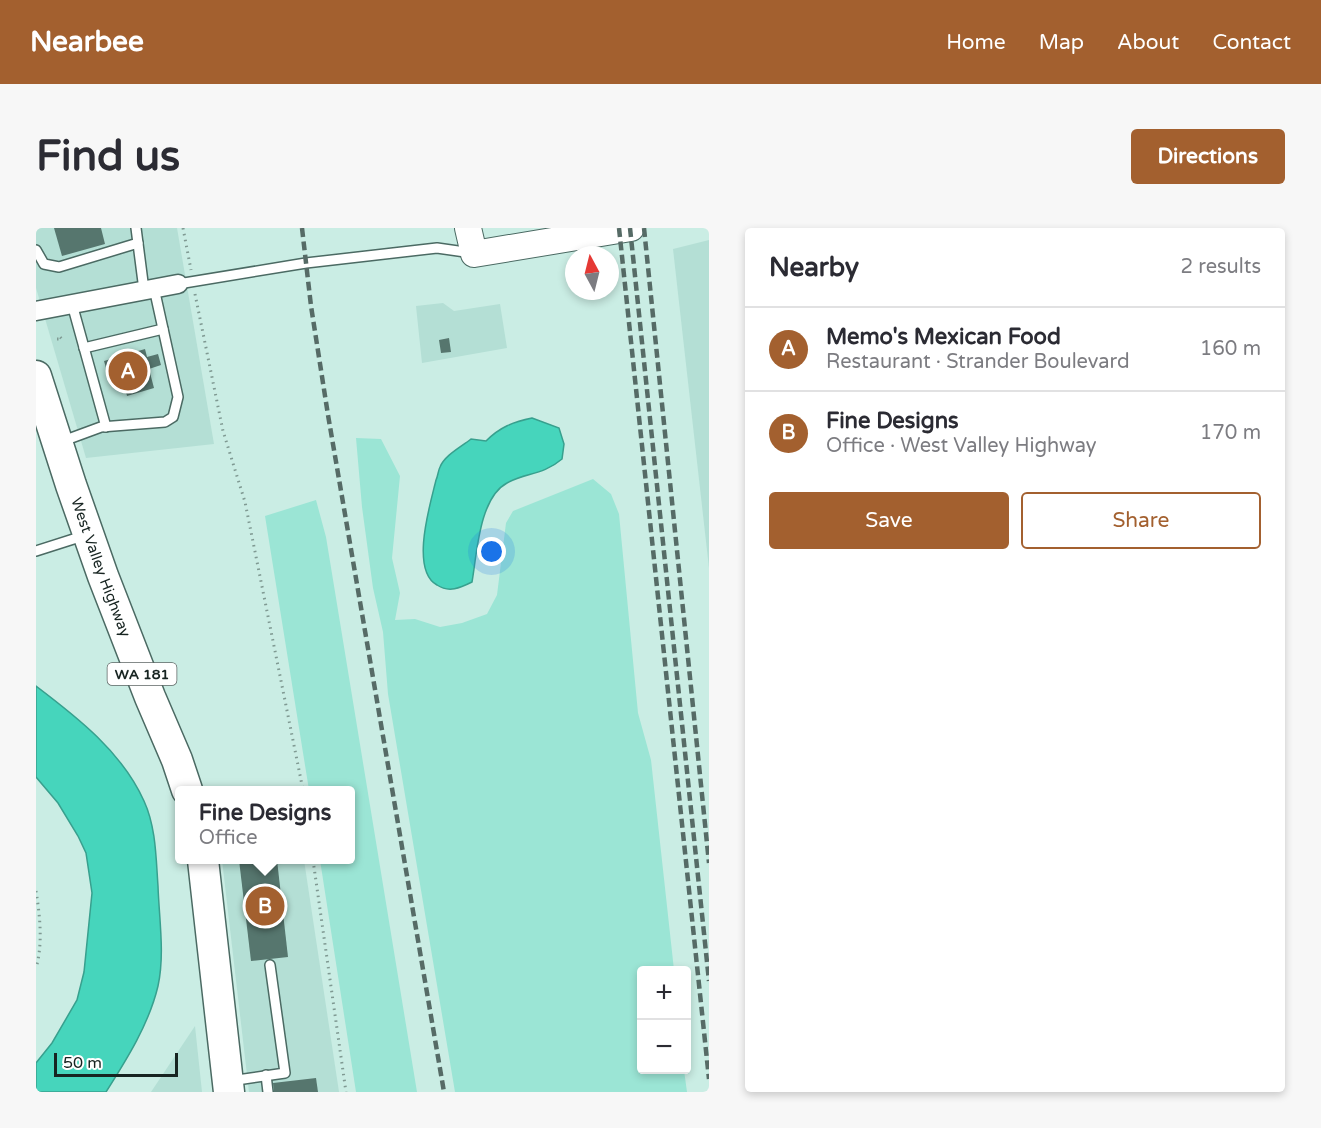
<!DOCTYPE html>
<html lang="en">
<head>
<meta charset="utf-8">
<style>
	body { margin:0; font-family:"Varela Round",sans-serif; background:#f7f7f7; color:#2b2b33 }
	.controls { position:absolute; right:18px; bottom:18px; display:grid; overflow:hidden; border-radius:6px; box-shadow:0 3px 9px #0003 }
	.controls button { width:54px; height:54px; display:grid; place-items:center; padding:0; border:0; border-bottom:2px solid #e1e1e2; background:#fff; color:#2b2b33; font:30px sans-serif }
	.compass { position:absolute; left:529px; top:18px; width:54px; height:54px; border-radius:50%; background:#fff; box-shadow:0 3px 9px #0003; rotate:353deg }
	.scale { position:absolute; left:18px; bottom:15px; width:124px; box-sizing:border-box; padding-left:6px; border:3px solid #172421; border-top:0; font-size:16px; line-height:21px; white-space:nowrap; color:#172421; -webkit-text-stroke:4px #fff; paint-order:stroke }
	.you { position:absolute; left:456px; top:324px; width:21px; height:21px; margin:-15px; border:4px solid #fff; border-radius:50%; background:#1a73e8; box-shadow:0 0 0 9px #1a73e833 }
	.badge { display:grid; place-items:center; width:39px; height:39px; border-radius:50%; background:#a3602f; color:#fff; font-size:20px; font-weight:700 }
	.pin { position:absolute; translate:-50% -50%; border:3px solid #fff; box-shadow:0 2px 6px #0006 }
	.popup { position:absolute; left:139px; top:558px; width:180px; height:78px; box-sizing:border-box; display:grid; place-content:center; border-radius:6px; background:#fff; filter:drop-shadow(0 2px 4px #0005); font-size:20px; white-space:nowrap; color:#7c7c81 }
	.popup b { font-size:22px; color:#2b2b33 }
	.popup::after { content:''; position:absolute; left:50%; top:100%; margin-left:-12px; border:12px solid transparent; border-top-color:#fff }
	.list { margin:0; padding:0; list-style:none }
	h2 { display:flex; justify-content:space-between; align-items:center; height:78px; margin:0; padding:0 24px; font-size:26px }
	h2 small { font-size:20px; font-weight:400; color:#7c7c81 }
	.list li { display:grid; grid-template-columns:39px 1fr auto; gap:18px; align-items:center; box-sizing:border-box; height:84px; padding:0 24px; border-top:2px solid #e1e1e2 }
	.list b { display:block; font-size:22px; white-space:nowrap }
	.list p { margin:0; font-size:20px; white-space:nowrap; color:#7c7c81 }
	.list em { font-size:20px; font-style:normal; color:#7c7c81 }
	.actions { display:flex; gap:12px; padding:18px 24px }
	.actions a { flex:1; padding:14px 0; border:2px solid #a3602f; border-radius:6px; text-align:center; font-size:21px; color:#a3602f }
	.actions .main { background:#a3602f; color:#fff }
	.map { position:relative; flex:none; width:673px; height:864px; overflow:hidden; border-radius:6px }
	header { display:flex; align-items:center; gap:36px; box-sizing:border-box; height:84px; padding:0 30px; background:#a3602f; color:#fff }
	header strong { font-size:28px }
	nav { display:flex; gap:33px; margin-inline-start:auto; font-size:21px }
	.intro { display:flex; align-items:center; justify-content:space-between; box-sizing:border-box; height:144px; padding:0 36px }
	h1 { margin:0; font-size:42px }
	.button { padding:15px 27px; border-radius:6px; background:#a3602f; color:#fff; font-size:21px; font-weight:700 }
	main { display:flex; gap:36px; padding:0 36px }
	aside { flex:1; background:#fff; border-radius:6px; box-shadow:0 3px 9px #0003 }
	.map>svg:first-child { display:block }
	.built { fill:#b4dfd5 }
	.green { fill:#9be5d5 }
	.water { fill:#46d5bc; stroke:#38a08e; stroke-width:1.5 }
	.building { fill:#56766e }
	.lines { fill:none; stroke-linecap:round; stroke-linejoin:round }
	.lane-casing { stroke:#4b6a63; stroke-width:12 }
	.street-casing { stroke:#4b6a63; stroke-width:21 }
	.secondary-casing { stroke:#4b6a63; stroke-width:28 }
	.primary-casing { stroke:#4b6a63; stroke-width:33 }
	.path { stroke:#7f9992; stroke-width:3; stroke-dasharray:1.5 4.5; stroke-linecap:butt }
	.lane { stroke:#fff; stroke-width:9 }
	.street { stroke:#fff; stroke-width:18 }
	.secondary { stroke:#fff; stroke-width:26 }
	.primary { stroke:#fff; stroke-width:30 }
	.rail { stroke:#566b66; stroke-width:4.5; stroke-dasharray:9 4.5; stroke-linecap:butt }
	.labels { text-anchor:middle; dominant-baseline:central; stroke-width:6; stroke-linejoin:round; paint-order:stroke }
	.shield { fill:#fff; stroke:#5d6664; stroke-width:1.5 }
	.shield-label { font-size:14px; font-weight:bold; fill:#172421 }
	.street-label { font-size:15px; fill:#172421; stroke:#fff }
</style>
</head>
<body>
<header>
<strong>Nearbee</strong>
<nav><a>Home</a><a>Map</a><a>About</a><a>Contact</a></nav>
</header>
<div class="intro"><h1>Find us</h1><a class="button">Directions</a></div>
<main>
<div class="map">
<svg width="673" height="864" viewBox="0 0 673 864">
	<rect width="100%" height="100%" fill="#caede4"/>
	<g class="built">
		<polygon points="0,0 141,0 178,216 50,230 0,60"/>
		<polygon points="673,12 673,340 637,21"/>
		<polygon points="407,75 418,83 464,76 471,120 386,135 380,78"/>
		<polygon points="186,632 268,632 303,864 213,864"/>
		<polygon points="159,798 166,864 115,864"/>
	</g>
	<g class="green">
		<polygon points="320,210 345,211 364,248 356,330 364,365 359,392 379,391 404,399 426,395 451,386 461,367 470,295 477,283 557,251 575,266 583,286 602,485 615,532 638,742 606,742 606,842 648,842 651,864 419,864 352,466 347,404 337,360 326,279"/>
		<polygon points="280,272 290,309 381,864 320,864 284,632 314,632 314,562 273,562 229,288"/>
	</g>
	<g class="water">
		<path d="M496 190 523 200 528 216 526 231C506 248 490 244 471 255 443 270 441 326 436 354 424 360 413 365 401 357 374 342 394 277 400 252 402 248 402 243 404 239 409 227 425 219 435 211L450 213C464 199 477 194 496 190Z"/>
		<path d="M0 458C41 489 86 524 108 573 120 599 120 630 122 658 123 690 129 726 122 758 113 796 91 831 70 864H0V835L16 815 41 772 48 744 56 665 50 625 42 608 22 575 0 549Z"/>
	</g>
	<g class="building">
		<polygon points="18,0 65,0 69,16 26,28"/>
		<polygon points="413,110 415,124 405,125 403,112"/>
		<polygon points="109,121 111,129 122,126 125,137 113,141 118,160 91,168 86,146 73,150 68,133"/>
		<polygon points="203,632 241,632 252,729 215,733"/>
		<polygon points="280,850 282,864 238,864 237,855"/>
	</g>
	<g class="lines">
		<defs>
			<g id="lane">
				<polyline points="100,0 108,62"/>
				<polyline points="0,22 8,36 23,39 102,15"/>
				<polyline points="142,56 270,35 401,20 436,25"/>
				<polyline points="36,76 70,199"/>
				<polyline points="48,120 127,101"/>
				<polyline points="27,213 65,199 129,194 137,189 142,169 118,60"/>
				<polyline points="0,323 47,308"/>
				<polyline points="230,847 232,864"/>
				<polyline points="194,853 249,845 234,737"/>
			</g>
			<polyline id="street" points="0,83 142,56"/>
			<polyline id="secondary" points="432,0 438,26 595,0"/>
			<g id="primary">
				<path id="s1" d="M0 148 35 257 67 348 114 469 141 532 151 562"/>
				<polyline points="167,632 193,864"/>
			</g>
		</defs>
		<use href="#lane" class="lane-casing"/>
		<use href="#street" class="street-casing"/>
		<use href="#secondary" class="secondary-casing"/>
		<use href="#primary" class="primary-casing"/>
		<g class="path">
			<polyline points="147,0 155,42"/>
			<polyline points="159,66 187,203 209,274 267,562"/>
			<polyline points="21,111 26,111 22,107"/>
			<polyline points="277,632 310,864"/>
			<path d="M0 663C4 688 7 716 0 740"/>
		</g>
		<use href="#lane" class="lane"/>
		<use href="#street" class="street"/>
		<use href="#secondary" class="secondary"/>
		<use href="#primary" class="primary"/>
		<g class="rail">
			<polyline points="266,0 275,78 292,187 408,864"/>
			<polyline points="583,0 673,851"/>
			<polyline points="594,0 673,753"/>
			<polyline points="608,0 673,635"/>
		</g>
	</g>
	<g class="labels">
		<rect class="shield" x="71.5" y="435" width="69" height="22" rx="4.5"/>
		<g class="shield-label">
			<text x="106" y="446">WA 181</text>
		</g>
		<g class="street-label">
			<text stroke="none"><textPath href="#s1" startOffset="202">West Valley Highway</textPath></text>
		</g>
	</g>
</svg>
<div class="controls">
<button>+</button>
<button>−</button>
</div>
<svg class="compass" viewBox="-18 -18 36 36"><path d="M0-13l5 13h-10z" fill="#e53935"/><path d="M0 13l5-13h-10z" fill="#7c7c81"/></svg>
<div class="scale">50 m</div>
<div class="you"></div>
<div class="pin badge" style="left:92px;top:143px">A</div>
<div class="pin badge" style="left:229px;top:678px">B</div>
<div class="popup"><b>Fine Designs</b>Office</div>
</div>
<aside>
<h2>Nearby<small>2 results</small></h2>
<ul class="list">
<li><span class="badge">A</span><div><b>Memo's Mexican Food</b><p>Restaurant · Strander Boulevard</p></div><em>160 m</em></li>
<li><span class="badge">B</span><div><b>Fine Designs</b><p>Office · West Valley Highway</p></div><em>170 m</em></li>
</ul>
<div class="actions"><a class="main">Save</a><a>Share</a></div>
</aside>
</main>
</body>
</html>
